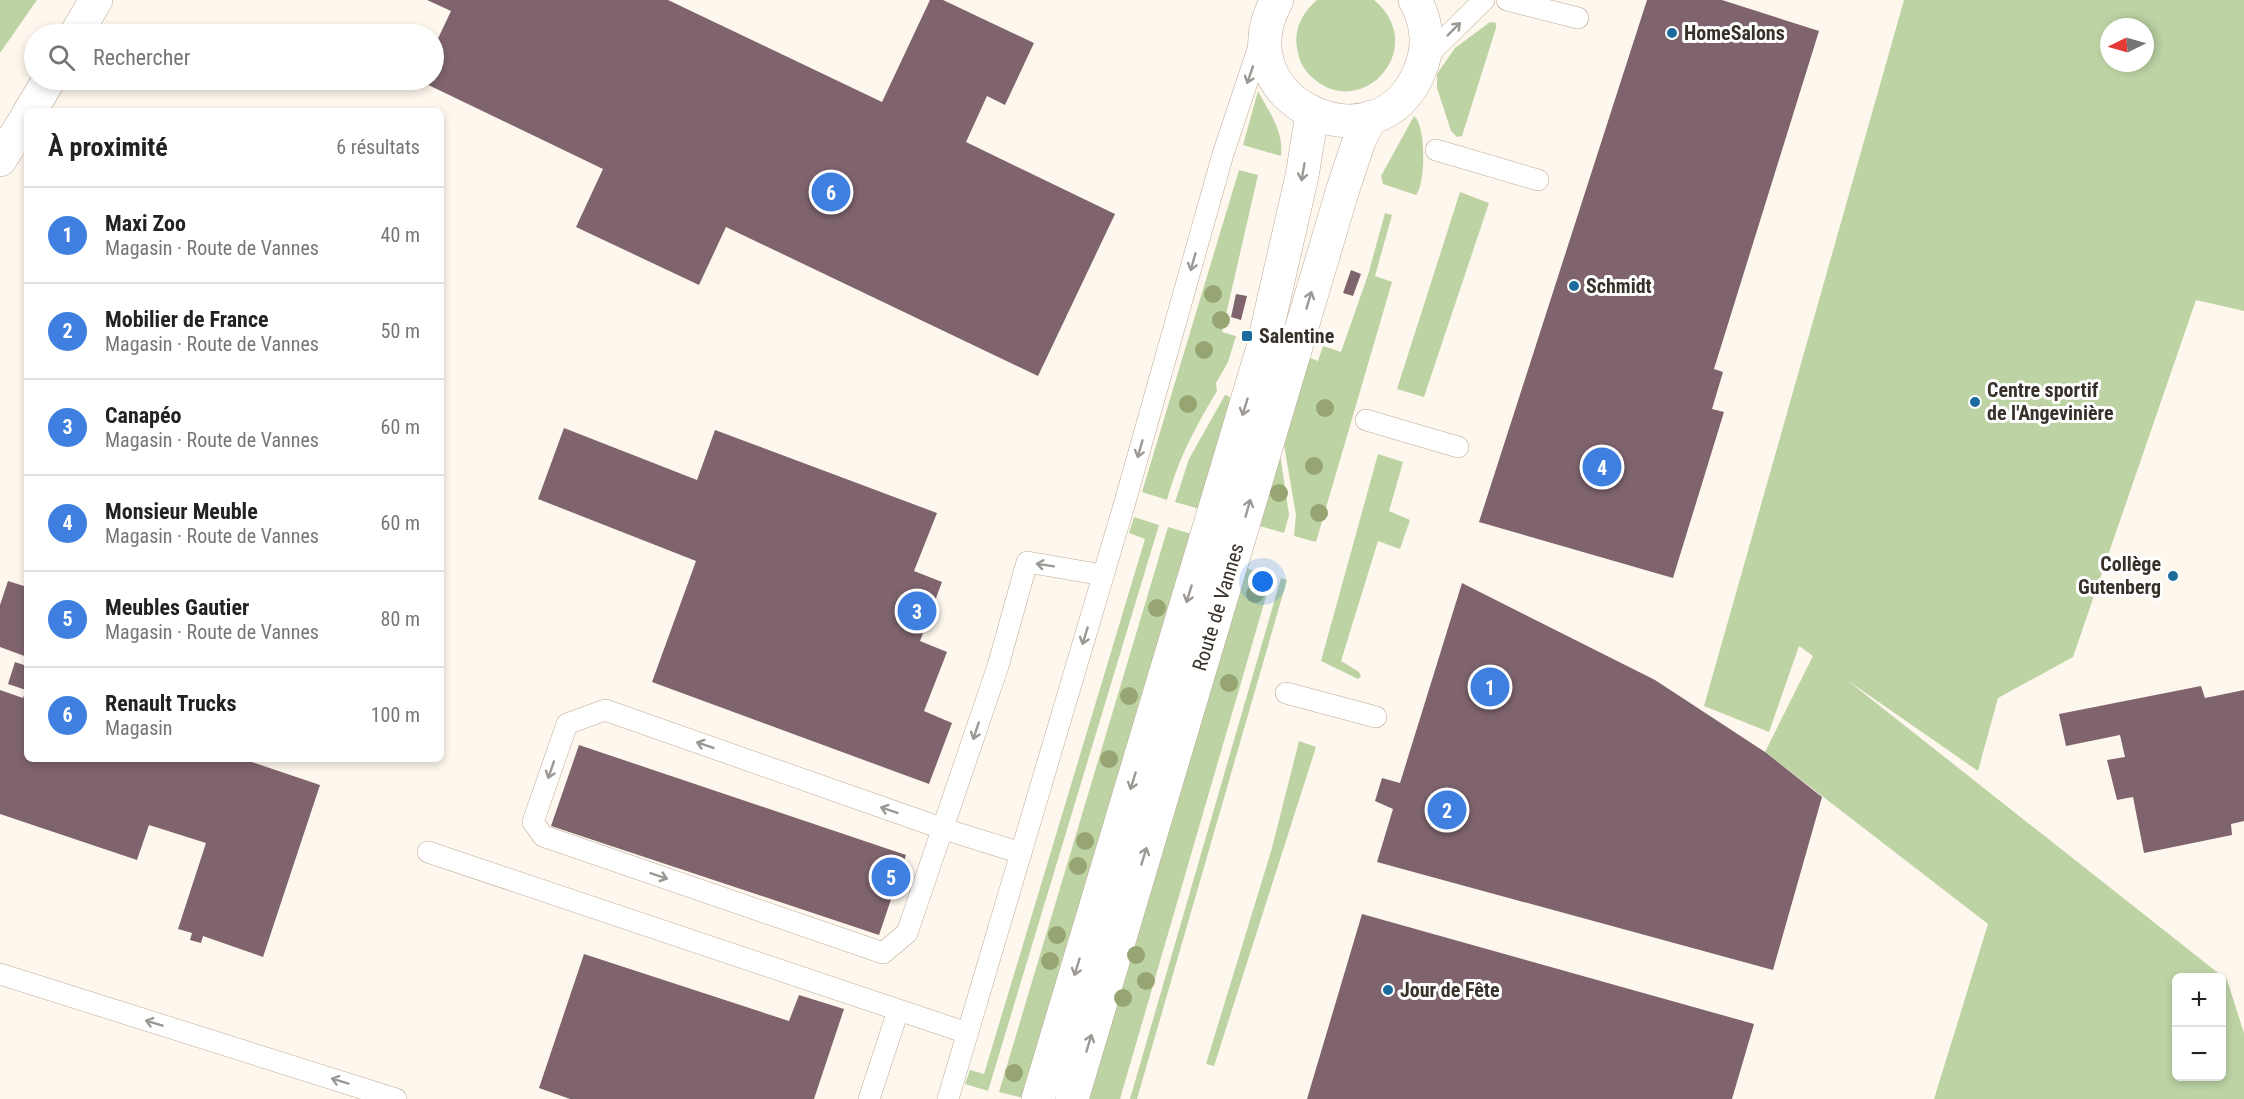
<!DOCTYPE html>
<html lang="fr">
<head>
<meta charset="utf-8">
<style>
	body { margin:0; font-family:"Roboto Condensed",sans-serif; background:#f2f2f2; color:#222 }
	.controls { position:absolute; right:18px; bottom:18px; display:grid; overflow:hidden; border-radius:9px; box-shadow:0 3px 9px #0003 }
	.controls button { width:54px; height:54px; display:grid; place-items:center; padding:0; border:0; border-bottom:2px solid #e0e0e0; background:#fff; color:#222; font:30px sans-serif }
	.compass { position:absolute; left:2100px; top:18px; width:54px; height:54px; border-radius:50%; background:#fff; box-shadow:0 3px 9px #0003; rotate:265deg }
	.you { position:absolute; left:1263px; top:582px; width:21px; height:21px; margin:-15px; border:4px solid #fff; border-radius:50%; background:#1a73e8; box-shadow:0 0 0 9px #1a73e833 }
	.badge { display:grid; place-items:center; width:39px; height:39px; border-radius:50%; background:#1b6b9d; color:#fff; font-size:20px; font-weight:700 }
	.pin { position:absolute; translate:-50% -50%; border:3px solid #fff; box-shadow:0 2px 6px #0006 }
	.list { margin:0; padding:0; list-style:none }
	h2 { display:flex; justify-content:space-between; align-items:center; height:78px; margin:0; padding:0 24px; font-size:26px }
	h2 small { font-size:20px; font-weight:400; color:#767676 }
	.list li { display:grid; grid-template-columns:39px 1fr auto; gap:18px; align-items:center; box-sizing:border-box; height:96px; padding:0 24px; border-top:2px solid #e0e0e0 }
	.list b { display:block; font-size:22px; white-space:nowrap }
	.list p { margin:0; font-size:20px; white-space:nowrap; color:#767676 }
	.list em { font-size:20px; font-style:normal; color:#767676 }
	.icon { flex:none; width:33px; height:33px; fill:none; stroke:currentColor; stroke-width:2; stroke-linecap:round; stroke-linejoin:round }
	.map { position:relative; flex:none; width:2244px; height:1099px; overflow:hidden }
	.search { position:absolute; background:#fff; box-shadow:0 3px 9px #0003; left:24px; top:24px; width:420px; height:66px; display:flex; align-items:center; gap:15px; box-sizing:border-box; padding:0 21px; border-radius:33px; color:#767676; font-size:22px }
	.panel { position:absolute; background:#fff; box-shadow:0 3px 9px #0003; left:24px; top:108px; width:420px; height:654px; border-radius:9px }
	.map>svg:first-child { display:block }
	.green { fill:#bdd3a4; fill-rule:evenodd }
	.building { fill:#7f646e }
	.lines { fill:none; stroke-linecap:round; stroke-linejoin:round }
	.lane-casing { stroke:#bba994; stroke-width:22 }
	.secondary-casing { stroke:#bba994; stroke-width:34 }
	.lane { stroke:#fff; stroke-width:21 }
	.secondary { stroke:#fff; stroke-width:33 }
	.tree { fill:#97a572 }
	.oneway { stroke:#9c9894 }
	.poi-dot { fill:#1b6b9d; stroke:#fff; stroke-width:2 }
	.labels { text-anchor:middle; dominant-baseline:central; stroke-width:6; stroke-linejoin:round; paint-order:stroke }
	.poi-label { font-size:20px; font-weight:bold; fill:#383129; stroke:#fff; text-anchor:start }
	.street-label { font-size:20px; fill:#383129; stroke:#fff }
</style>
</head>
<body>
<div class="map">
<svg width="2244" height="1099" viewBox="0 0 2244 1099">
	<rect width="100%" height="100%" fill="#fef7ee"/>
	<g class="green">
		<polygon points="0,0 37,0 0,53"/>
		<path d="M1317 0H1374C1430 47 1363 121 1314 79 1304 71 1299 61 1297 48 1294 28 1303 12 1317 0Z"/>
		<path d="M1904 0H2244V311L2196 300 2073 657 1998 698 1978 771 1847 680 2227 980 2244 1033V1099H1934L1988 924 1765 752 1813 656 1799 646 1769 732 1704 706ZM2109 27H2145V63H2109ZM2176 978H2222V1076H2176Z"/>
		<polygon points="1490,22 1496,23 1496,28 1462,136 1457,137 1451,131 1437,88 1437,74 1455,48"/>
		<path d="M1258 91C1269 112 1284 131 1281 156L1243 145Z"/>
		<path d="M1414 116C1426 125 1426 183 1416 195L1383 184 1381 176Z"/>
		<path d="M1239 170 1258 175 1222 332 1236 336 1228 362 1216 383 1217 391C1195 428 1179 457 1167 500L1142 492Z"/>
		<polygon points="1460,192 1489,203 1424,397 1397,389"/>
		<polygon points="1385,213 1392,215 1375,276 1392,282 1316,542 1294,536 1296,515 1283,439 1310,358 1318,361 1323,346 1341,352 1368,275"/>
		<polygon points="1225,395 1229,396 1230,400 1203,510 1175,502 1189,459"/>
		<polygon points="1279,447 1289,515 1284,533 1256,525"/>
		<polygon points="1378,454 1403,462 1389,511 1410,520 1400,549 1378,541 1341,661 1359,672 1361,676 1358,679 1321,661"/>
		<polygon points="1134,517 1159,525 988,1091 965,1084 970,1070 984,1074 1145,539 1129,533"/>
		<polygon points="1168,527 1195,535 1027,1099 999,1092"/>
		<polygon points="1243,567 1272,576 1120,1099 1087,1099"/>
		<polygon points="1281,578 1287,580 1137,1099 1130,1099"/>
		<polygon points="1299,741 1316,747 1214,1066 1206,1064 1272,848"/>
	</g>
	<g class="building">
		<polygon points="427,0 668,0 882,102 930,0 943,0 1034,43 1005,105 987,96 966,142 1115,214 1038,376 726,227 699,285 576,227 603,169 418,80 434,80 434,47 451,11"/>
		<polygon points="1647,0 1722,0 1819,31 1714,369 1723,372 1712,409 1724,412 1673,578 1479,522"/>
		<polygon points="1351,270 1361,274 1353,296 1343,293"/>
		<polygon points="1236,294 1247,296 1241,320 1231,317"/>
		<polygon points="564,428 697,480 715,430 937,513 914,571 942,582 920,641 947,652 924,711 952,723 929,784 652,682 696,561 538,499"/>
		<polygon points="8,581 27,587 27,657 0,647 0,605"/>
		<polygon points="1462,583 1655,680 1765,752 1822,797 1773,970 1377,862 1393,809 1375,801 1382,778 1400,783"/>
		<polygon points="15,662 27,666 27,759 243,759 320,785 263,957 203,936 201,943 190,940 192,933 178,929 206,843 149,825 137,860 0,814 0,690 23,698 26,690 8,684"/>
		<polygon points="2201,686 2205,698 2244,690 2244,821 2231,824 2232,835 2144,853 2133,797 2117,800 2107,760 2125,757 2120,735 2066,746 2059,714"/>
		<polygon points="579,745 906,855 879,935 551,826"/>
		<polygon points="1362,914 1754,1024 1732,1099 1307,1099"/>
		<polygon points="584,954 789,1021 799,995 844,1009 814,1099 570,1099 539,1088"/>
	</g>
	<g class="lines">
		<defs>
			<g id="lane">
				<polyline points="1507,0 1578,18"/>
				<polyline points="1424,59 1484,0"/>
				<polyline points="1436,150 1538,180"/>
				<polyline points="1366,420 1458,447"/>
				<polyline points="1286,693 1376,717"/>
				<polyline points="428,852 967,1033"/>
				<polyline points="1021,853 944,829 605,710 567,724 533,822 543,836 883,953 907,933 998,666 1027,562 1103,575"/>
				<polyline points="0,974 396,1099"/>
				<polyline points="869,1099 898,1011"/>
				<polyline points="948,1099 1125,502 1223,154 1261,40"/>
			</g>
			<g id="secondary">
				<path d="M1277 0C1220 102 1380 174 1420 70 1430 47 1427 21 1415 0"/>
				<polyline points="76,34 96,0"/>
				<polyline points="30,111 49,80"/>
				<polyline points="0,160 27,117"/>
				<polyline points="1038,1099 1262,351 1302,176 1312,114"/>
				<polyline points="1072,1099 1343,189 1359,141 1371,117"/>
			</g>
		</defs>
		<use href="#lane" class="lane-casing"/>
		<use href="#secondary" class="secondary-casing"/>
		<use href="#lane" class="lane"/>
		<use href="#secondary" class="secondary"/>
	</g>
	<g class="tree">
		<circle cx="1213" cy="294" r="9"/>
		<circle cx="1221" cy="320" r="9"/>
		<circle cx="1204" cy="350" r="9"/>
		<circle cx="1188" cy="404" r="9"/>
		<circle cx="1325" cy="408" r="9"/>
		<circle cx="1314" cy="466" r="9"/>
		<circle cx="1279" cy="493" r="9"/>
		<circle cx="1319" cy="513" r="9"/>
		<circle cx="1255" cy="594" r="9"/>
		<circle cx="1157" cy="608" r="9"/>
		<circle cx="1229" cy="683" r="9"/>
		<circle cx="1129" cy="696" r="9"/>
		<circle cx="1109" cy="759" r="9"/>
		<circle cx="1085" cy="841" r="9"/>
		<circle cx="1078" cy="866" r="9"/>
		<circle cx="1057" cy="935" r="9"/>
		<circle cx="1136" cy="955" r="9"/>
		<circle cx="1050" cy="961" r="9"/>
		<circle cx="1146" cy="981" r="9"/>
		<circle cx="1123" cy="998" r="9"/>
		<circle cx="1014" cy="1073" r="9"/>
	</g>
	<defs><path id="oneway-shaft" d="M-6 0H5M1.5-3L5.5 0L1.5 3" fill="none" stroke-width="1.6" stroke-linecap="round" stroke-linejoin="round" transform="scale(1.5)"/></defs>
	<g class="oneway">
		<use href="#oneway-shaft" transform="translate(1454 29) rotate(-45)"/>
		<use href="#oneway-shaft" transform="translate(1250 75) rotate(109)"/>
		<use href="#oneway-shaft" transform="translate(1303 172) rotate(100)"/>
		<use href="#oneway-shaft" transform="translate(1193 262) rotate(106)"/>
		<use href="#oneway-shaft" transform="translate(1309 300) rotate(-73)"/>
		<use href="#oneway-shaft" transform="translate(1245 407) rotate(107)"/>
		<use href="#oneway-shaft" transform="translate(1140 449) rotate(106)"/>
		<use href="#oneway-shaft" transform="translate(1248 508) rotate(-74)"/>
		<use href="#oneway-shaft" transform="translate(1045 565) rotate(-171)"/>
		<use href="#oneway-shaft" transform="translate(1189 594) rotate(107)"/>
		<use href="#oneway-shaft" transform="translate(1085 636) rotate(107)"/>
		<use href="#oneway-shaft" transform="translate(976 731) rotate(108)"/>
		<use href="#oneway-shaft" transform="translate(705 745) rotate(-161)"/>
		<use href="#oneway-shaft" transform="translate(551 770) rotate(109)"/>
		<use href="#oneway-shaft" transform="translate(1133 781) rotate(107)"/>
		<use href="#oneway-shaft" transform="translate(889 810) rotate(-161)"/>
		<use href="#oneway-shaft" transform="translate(1144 856) rotate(-73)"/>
		<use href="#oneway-shaft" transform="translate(659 876) rotate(19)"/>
		<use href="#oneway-shaft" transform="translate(1077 967) rotate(107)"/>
		<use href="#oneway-shaft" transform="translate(154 1023) rotate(-163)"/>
		<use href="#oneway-shaft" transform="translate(1089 1043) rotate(-73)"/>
		<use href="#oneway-shaft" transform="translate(340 1081) rotate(-163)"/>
	</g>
	<g class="poi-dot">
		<circle cx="1672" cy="33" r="6"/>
		<circle cx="1574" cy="286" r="6"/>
		<rect x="1241" y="330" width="12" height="12" rx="3"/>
		<circle cx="1975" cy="402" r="6"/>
		<circle cx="2173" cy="576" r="6"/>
		<circle cx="1388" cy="990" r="6"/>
	</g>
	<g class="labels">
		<g class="poi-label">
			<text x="1684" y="33">HomeSalons</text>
			<text x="1586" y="286">Schmidt</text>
			<text x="1259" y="336">Salentine</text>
			<text x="1987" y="390">Centre sportif<tspan x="1987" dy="23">de l'Angevinière</tspan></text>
			<text x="2161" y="564" text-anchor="end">Collège<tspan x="2161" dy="23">Gutenberg</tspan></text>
			<text x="1400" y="990">Jour de Fête</text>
		</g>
		<g class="street-label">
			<text transform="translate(1218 607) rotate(-73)">Route de Vannes</text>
		</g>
	</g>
</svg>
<div class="controls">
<button>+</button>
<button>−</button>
</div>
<svg class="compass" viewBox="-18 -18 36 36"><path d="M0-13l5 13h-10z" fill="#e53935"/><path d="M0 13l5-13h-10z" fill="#767676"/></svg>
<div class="you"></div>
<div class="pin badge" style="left:1490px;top:687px;background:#3f7fe0">1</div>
<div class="pin badge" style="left:1447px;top:810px;background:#3f7fe0">2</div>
<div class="pin badge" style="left:917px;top:611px;background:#3f7fe0">3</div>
<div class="pin badge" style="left:1602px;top:467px;background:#3f7fe0">4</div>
<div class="pin badge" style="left:891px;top:877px;background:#3f7fe0">5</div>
<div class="pin badge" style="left:831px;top:192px;background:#3f7fe0">6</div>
<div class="search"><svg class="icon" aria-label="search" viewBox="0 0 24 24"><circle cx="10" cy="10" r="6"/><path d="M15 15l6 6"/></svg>Rechercher</div>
<section class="panel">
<h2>À proximité<small>6 résultats</small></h2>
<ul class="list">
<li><span class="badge" style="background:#3f7fe0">1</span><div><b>Maxi Zoo</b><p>Magasin · Route de Vannes</p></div><em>40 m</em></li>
<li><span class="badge" style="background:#3f7fe0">2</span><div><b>Mobilier de France</b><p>Magasin · Route de Vannes</p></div><em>50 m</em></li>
<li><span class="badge" style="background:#3f7fe0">3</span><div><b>Canapéo</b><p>Magasin · Route de Vannes</p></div><em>60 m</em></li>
<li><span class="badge" style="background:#3f7fe0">4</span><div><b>Monsieur Meuble</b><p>Magasin · Route de Vannes</p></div><em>60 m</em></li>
<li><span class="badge" style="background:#3f7fe0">5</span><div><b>Meubles Gautier</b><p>Magasin · Route de Vannes</p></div><em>80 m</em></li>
<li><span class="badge" style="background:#3f7fe0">6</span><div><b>Renault Trucks</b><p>Magasin</p></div><em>100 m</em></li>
</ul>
</section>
</div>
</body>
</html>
